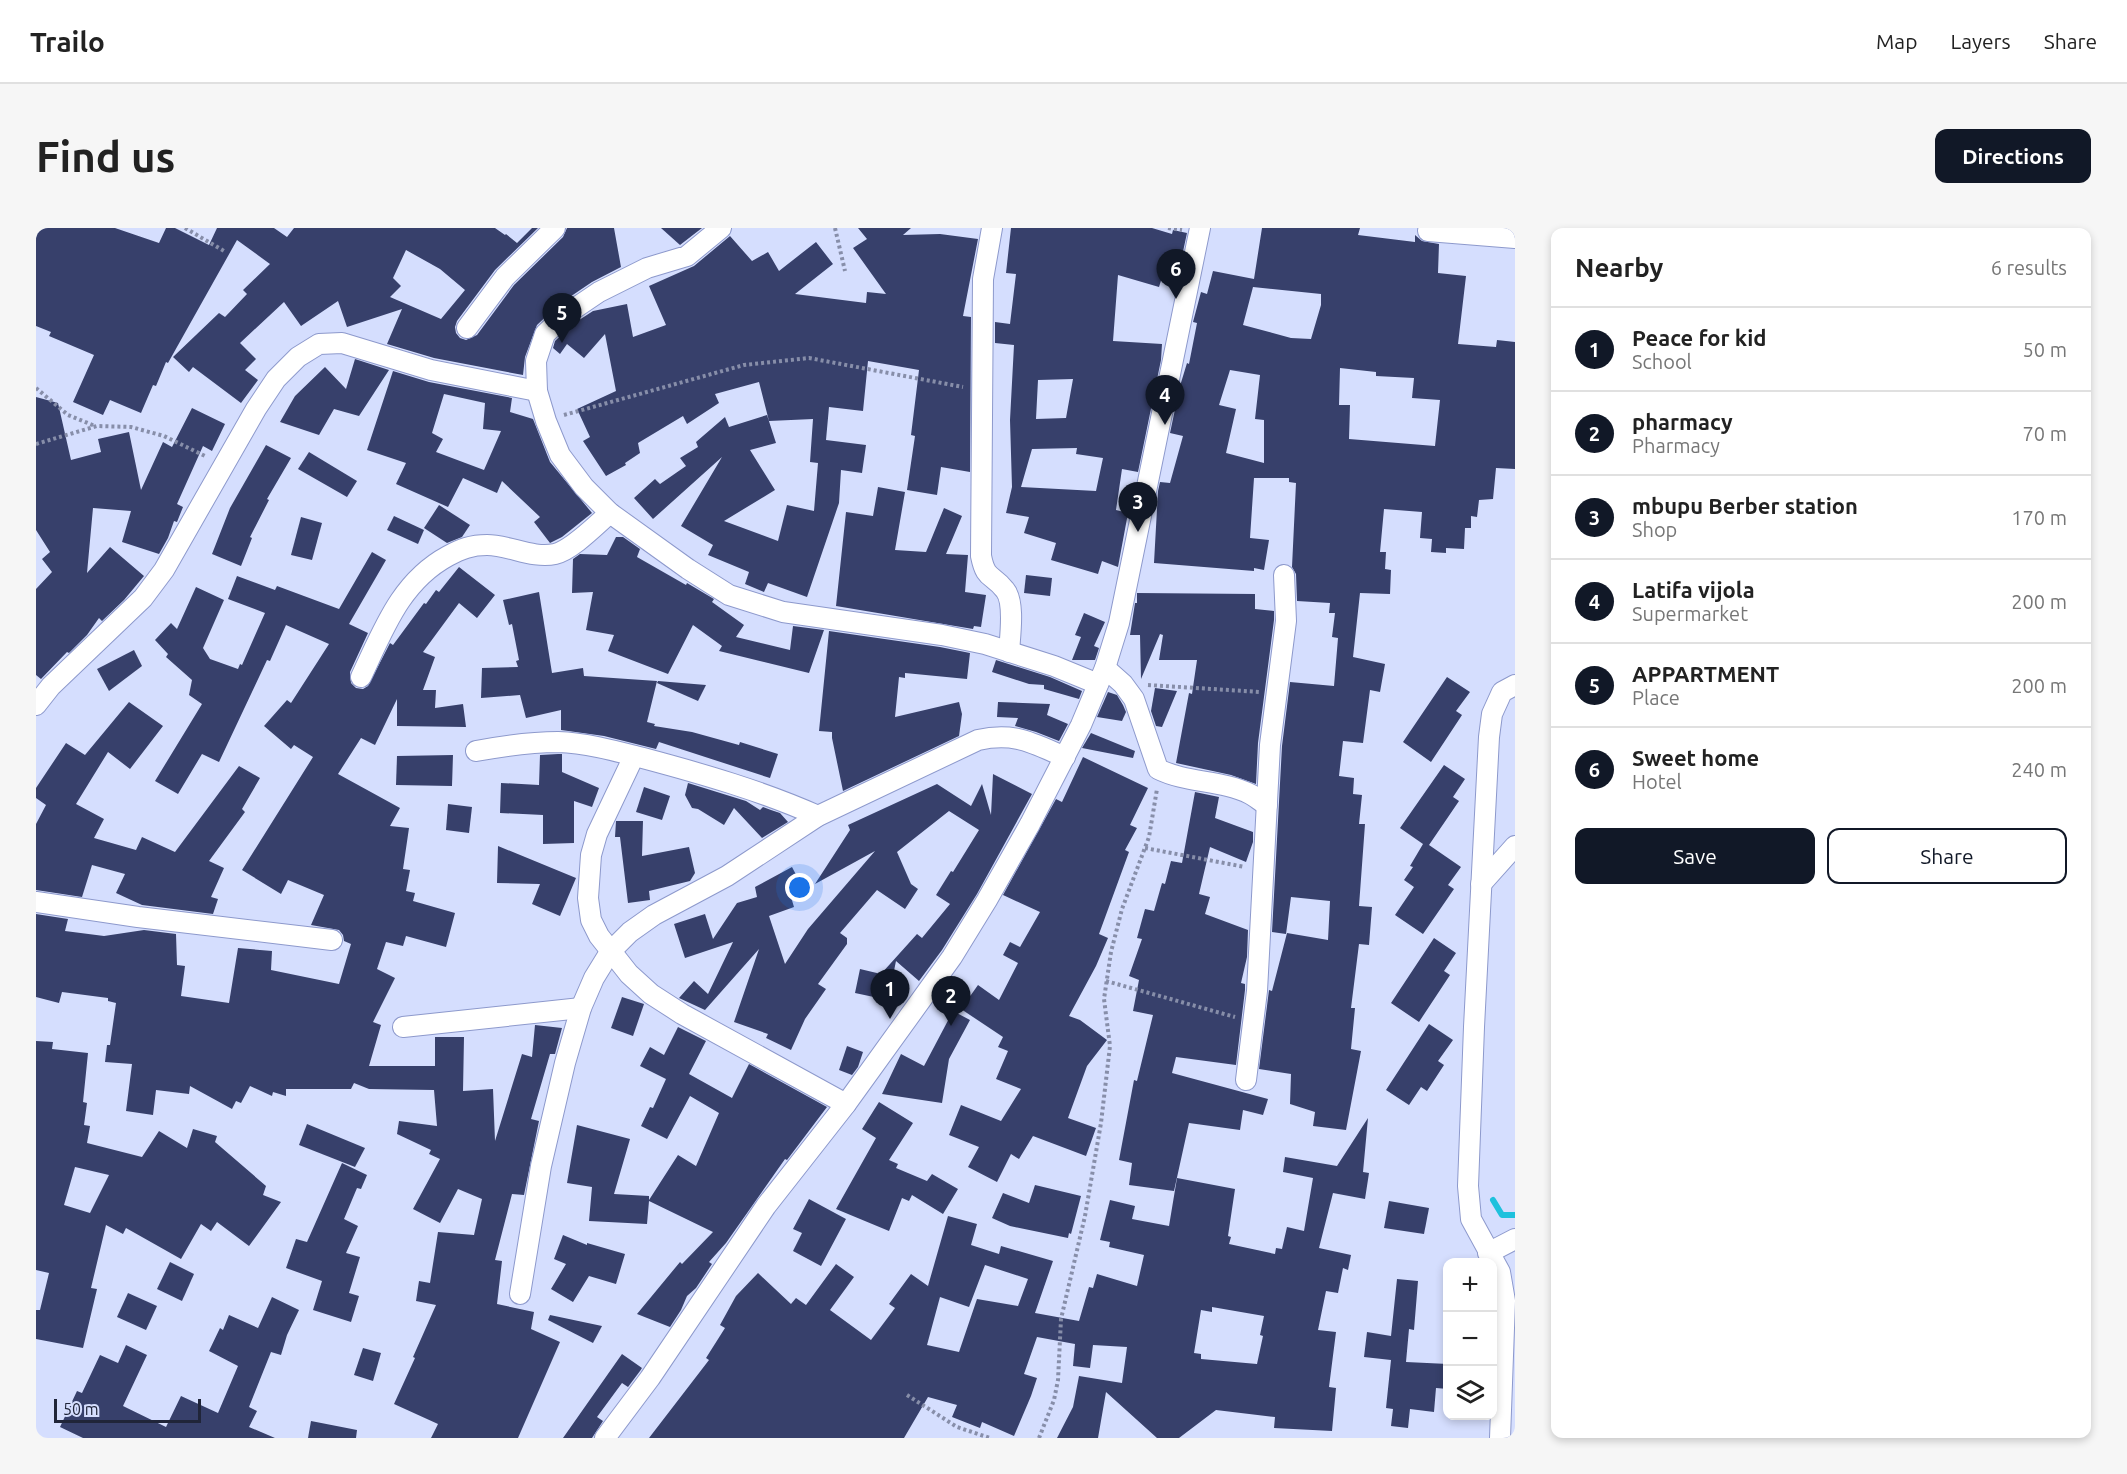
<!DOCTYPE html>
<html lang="en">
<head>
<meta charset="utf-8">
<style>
	body { margin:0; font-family:Ubuntu,sans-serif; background:#f6f6f6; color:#222 }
	.controls { position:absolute; right:18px; bottom:18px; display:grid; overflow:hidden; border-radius:12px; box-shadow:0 3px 9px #0003 }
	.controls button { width:54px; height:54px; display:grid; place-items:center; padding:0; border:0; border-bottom:2px solid #e0e0e0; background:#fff; color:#222; font:30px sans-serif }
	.scale { position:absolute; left:18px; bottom:15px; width:147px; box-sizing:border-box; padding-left:6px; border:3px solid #202539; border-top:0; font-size:16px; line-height:21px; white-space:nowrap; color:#202539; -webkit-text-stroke:4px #d5defe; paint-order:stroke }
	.you { position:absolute; left:764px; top:660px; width:21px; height:21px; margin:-15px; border:4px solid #fff; border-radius:50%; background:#1a73e8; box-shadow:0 0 0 9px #1a73e833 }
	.badge { display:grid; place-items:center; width:39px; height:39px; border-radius:50%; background:#111827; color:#fff; font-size:20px; font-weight:700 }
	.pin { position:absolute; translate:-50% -50px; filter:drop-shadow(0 2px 3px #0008) }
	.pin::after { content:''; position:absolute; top:32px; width:21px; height:18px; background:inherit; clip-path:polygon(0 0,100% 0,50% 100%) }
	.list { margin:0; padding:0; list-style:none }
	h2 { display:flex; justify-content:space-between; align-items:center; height:78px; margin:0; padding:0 24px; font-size:26px }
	h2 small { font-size:20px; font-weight:400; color:#767676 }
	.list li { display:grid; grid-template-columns:39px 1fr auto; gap:18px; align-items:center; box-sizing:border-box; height:84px; padding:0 24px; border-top:2px solid #e0e0e0 }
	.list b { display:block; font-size:22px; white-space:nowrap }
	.list p { margin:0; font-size:20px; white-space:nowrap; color:#767676 }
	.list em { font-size:20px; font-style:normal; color:#767676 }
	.actions { display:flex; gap:12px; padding:18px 24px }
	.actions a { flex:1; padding:14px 0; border:2px solid #111827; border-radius:12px; text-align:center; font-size:21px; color:#111827 }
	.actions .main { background:#111827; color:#fff }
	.icon { flex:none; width:33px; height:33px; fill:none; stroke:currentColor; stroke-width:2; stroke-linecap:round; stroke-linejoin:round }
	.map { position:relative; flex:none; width:1479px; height:1210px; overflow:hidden; border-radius:12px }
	header { display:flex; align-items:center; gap:36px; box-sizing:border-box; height:84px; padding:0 30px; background:#fff; border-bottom:2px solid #e0e0e0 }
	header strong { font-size:28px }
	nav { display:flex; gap:33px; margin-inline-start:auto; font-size:21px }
	.intro { display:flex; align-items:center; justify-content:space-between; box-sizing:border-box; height:144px; padding:0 36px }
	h1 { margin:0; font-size:42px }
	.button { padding:15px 27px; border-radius:12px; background:#111827; color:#fff; font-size:21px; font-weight:700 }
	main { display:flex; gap:36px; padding:0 36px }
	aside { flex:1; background:#fff; border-radius:12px; box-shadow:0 3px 9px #0003 }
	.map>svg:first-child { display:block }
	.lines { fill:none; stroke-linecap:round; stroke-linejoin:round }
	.stream { stroke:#1ec1dd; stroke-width:6 }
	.building { fill:#37406b; fill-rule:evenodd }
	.minor-casing { stroke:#8d99cc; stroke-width:22 }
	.path { stroke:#878ea9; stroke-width:4; stroke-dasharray:3 3; stroke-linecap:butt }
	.minor { stroke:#fff; stroke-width:20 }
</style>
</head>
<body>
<header>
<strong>Trailo</strong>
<nav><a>Map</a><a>Layers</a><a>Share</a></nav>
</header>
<div class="intro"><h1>Find us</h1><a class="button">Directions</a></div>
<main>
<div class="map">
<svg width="1479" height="1210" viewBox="0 0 1479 1210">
	<rect width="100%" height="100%" fill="#d5defe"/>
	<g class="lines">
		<polyline class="stream" points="1457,972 1466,987 1479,987"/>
	</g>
	<g class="building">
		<path d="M0 0H79L123 15 130 0H139L173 17 181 0H238L251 9 258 0H459L469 7 470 6 481 15 496 0H502L459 42 421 93 419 99 420 105 424 110 430 112 441 107 478 57 527 9 531 0H578L585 39 556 54 522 77 501 97 489 129 487 147 398 130 351 116 366 81 311 99 302 73 265 98 248 74 204 115 220 131 209 142 222 152 205 175 157 139 153 144 137 129 183 85 189 89 211 66 207 62 234 36 201 12 132 135 130 134 120 158 117 157 105 185 74 172 67 187 37 174 58 127 13 108 15 104 0 98ZM370 22 404 41 429 62 405 91 354 69 365 58 357 50Z"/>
		<polygon points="625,0 666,0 644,17"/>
		<polygon points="822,0 875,0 867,7 904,6 942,11 927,88 935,89 934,244 905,239 901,267 871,262 879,208 875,207 883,142 832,133 827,183 793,179 790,212 830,217 826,245 805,242 803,275 771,369 732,355 728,364 709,356 713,344 672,327 677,317 645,298 686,229 617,291 598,270 619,251 624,256 650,238 644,230 662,219 660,214 689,189 693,199 731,187 740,215 714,222 739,262 688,293 742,313 751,277 778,283 782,235 774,234 777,191 733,193 723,154 679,166 683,175 651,196 647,188 602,215 604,225 589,235 590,237 570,248 547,213 554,209 541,181 580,163 569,106 548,130 531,116 524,126 517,120 519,113 537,96 557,83 591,76 597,109 630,97 613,58 658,38 694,8 716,33 732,24 743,43 780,14 797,36 759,66 830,75 831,64 850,66 817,20 831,11"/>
		<path d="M975 0H1116L1136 6 1137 2 1151 5 1145 33 1132 30 1123 59 1082 47 1077 113 1126 116 1125 132 1102 244 1086 241 1080 282 1092 285 1082 339 1066 333 1062 346 1015 332 1020 315 988 305 993 289 970 285 976 259 974 192 978 117 959 115V94L974 96 980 46 970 45ZM1037 151 1030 190 1000 191 1002 152ZM1041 220 1040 226 1067 230 1060 263 985 259 996 221Z"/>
		<path d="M1226 0H1324L1322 7 1379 14V7L1386 13 1403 16 1402 45 1430 48 1422 116 1460 119 1461 112 1479 114V241L1460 240 1457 271 1443 272 1441 289 1435 288V300H1429L1428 321 1410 320V325L1395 324 1396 311 1384 310 1386 284 1348 281 1344 324H1350L1349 341 1355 342 1354 366 1324 365 1317 429 1349 436 1344 464 1334 462 1327 515 1307 513 1303 548 1318 550 1317 566 1326 567 1323 596H1329L1323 678 1336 679 1333 717 1323 716 1315 780H1319L1315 821 1325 823 1310 902 1277 898 1279 884 1254 876 1255 846 1223 841 1233 762 1236 763 1251 705 1292 712 1294 673 1255 669 1250 706 1236 704 1246 518 1254 454 1298 458 1302 410 1296 409 1299 385H1293L1294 375 1261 373 1260 346 1256 339 1260 255 1253 254V250H1218L1214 310 1233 312 1228 342 1218 340V343L1118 335 1122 263 1124 254 1134 255 1147 208 1134 205 1144 158 1151 135 1153 136 1161 95 1157 94 1165 64 1171 66 1177 43 1218 51ZM1217 59 1285 66V77L1275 111 1255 110 1207 97ZM1304 140 1340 144V148L1378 150 1376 170 1404 172 1399 218 1313 211 1314 177H1303ZM1194 142 1224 147 1219 191 1228 192V235L1190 225 1200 181 1183 177Z"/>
		<polygon points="319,131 353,142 323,188 298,181 283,207 244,194 259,168 289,139 310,161"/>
		<path d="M357 143 393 154 476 170 474 184 497 191 514 234 556 285 526 309 514 315 498 294 504 289 466 253 461 265 427 250 412 279 360 256 370 235 331 222ZM408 166 449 175 447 201 465 203 448 242 400 224 407 211 396 205Z"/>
		<polygon points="0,169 22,175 35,232 65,224 62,211 93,204 105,262 127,214 136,219 156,180 189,196 176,223 167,218 141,276 147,279 141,294 138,293 132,310 123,326 86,314 95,283 57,280 51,345 74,319 108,348 88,372 66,393 63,390 51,407 33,425 31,424 5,451 0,447 0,361 16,344 6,331 14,324 0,302"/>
		<polygon points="230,217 255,230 231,271 233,272 214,309 216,310 205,338 176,326 194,280"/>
		<polygon points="273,224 321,253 311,269 262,241"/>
		<polygon points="842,259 869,264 859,322 890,324 908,280 926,288 910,326 932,327 929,364 950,367 945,399 938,398 937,401 800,378 810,284 837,288"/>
		<polygon points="403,277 434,297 426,309 411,315 388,300"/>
		<polygon points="358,288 388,302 382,316 351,302"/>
		<polygon points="265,289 286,295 276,332 255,327"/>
		<polygon points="580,309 587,309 604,321 601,329 650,357 651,355 678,371 676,374 708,397 700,409 754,422 757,398 788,402 773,445 683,423 686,418 657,397 632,446 572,423 578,407 550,402 557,364 536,365 537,331 544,326 571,327"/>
		<polygon points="336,324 350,332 313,396 332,405 314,444 315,455 320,460 327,461 332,458 354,415 357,417 388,375 390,376 400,362 403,364 423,339 459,367 441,390 423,375 387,424 399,429 387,462 400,462 399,480 427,476 430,499 361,498 361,471 339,517 325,510 302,546 364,580 354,598 373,600 367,641 374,642 370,663 379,665 377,673 419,685 410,719 370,708 367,718 350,714 341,741 359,750 337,794 345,797 333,838 399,838 399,809 428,809 427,863 457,861 459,913 486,826 496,829 499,797 526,800 519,826 514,826 495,891 503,893 488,967 476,966 459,1032 466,1033 461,1076 498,1084 495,1101 524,1114 482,1210 395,1210 402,1196 358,1176 379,1130 377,1129 400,1077 380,1073 383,1053 394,1055 402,1004 438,1007 446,971 422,961 404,995 377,981 404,931 393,926 395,922 361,906 363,893 401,898 398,862 333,861 318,855 315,861 250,861 250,868 237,864 236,868 214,858 205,875 200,873 196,881 154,858 153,866 120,862 117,887 90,883 96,836 69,834 71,817 74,817 80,775 72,773 72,770 26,764 23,775 0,769 0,686 32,691 29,703 68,708 108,702 140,706 141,737 149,738 145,768 193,775 202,720 236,723 235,742 303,756 315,716 308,713 307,707 303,702 275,697 288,667 252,652 245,666 206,642 277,529 258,517 255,521 228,498 251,472 255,475 293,416 250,397 234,433 231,432 183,534 166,526 142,566 119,553 166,476 153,467 156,452 130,429 132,426 119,412 135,395 141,401 160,359 188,372 167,420 174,431 202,441 204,436 206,437 229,385 192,371 201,348 239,362 241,358 303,381"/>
		<polygon points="990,347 1016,350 1014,368 988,365"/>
		<polygon points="503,364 516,445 547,440 548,448 621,453 611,494 619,496 618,498 656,504 703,517 704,514 742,526 734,550 623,514 620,521 568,508 525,502 525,482 490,490 484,467 445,470 446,440 482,439 480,433 483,432 476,396 473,397 467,372"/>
		<polygon points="1101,365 1219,366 1219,381 1238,383 1238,392 1222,515 1220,556 1195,547 1140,535 1153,465 1156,466 1161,432 1123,432 1127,407 1124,406 1105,451 1104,407 1094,407 1099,375 1101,375"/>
		<polygon points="1048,385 1069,394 1058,418 1063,420 1059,432 1036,432 1045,409 1039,407"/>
		<polygon points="793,403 904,419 934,425 931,451 869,445 869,450 863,449 859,489 923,474 926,486 923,508 807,563 796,510 796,504 783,503"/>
		<polygon points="98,422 106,438 73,463 61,441"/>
		<polygon points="960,432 1014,449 1046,463 1043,471 1008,461 1008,457 993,456 956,444"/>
		<polygon points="1411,449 1434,464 1420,483 1426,487 1395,534 1367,514"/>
		<polygon points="622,453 670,457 662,473 621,455"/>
		<polygon points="1119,460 1141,463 1126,499 1120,498 1115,483"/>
		<polygon points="1072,464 1081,467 1087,477 1090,484 1086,493 1061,489"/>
		<polygon points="93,474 127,498 94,541 72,524 40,576 68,591 58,610 100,622 106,609 139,624 203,538 224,550 206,581 209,584 173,633 188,640 175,669 182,671 177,686 106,677 80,665 89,646 56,637 46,669 0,662 0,596 10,577 0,570 0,560 30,515 49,527"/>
		<polygon points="962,474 1014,476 1011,487 1032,496 1023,513 1000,504 979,498 982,490 961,489"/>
		<polygon points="1055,505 1099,523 1097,530 1046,520"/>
		<polygon points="522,526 526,526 526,544 563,560 556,579 538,573 538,615 507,616 507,587 464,585 465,555 503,557 504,527"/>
		<polygon points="417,527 416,558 360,557 361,528"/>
		<polygon points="1047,529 1112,560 1094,597 1101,600 1089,622 1093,624 1063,706 1072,710 1060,738 1033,788 1044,792 1071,812 1051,838 1032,890 1060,900 1050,928 997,908 983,931 975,926 961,954 932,939 943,919 913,907 925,877 965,893 985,861 960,851 972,823 962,819 967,809 925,781 942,757 963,772 982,735 967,727 974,714 984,719 1004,684 967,667 1020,571 1026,574"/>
		<polygon points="1408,537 1429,551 1417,569 1423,573 1393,617 1425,639 1412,657 1418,661 1387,706 1359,687 1378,659 1368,652 1377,639 1374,638 1387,616 1364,600"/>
		<polygon points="957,546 996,566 941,666 906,722 883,753 860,733 852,772 819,765 824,741 845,746 881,706 886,710 914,676 900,667 915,643 917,644 943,602 913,583 861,624 875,656 882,661 869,681 841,662 804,705 811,710 811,716 782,756 790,761 769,791 755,822 730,810 732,806 698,794 723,721 669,782 643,770 658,753 672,766 697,714 649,730 638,696 669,686 677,711 701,675 721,669 719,659 756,639 768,662 755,669 758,679 733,688 749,736 772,701 839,623 779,656 814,602 812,597 901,556 935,578 946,556 955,587"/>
		<polygon points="652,555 710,573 724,582 727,579 735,582 744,585 752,594 726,610 698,580 688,597 662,581 656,580 649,567"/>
		<polygon points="608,559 634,568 626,592 600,584"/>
		<polygon points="1159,564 1183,569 1179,590 1217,604 1217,614 1210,634 1174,619 1163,666 1174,669 1169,686 1212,702 1211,729 1205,755 1209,756 1209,762 1200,837 1140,829 1136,845 1232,871 1227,887 1207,882 1204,902 1153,895 1138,963 1093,957 1096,935 1083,932 1098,852 1101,853 1117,787 1097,783 1103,752 1093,748 1106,711 1101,710 1109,681 1118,683 1126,655 1129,656 1135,633 1146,635"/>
		<polygon points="412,576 436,579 433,605 410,602"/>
		<polygon points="580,593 607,593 606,628 653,619 659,645 654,653 613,663 614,672 592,675 584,609 579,609"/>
		<polygon points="462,618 540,650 524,688 496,676 504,656 461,655"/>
		<polygon points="1398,710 1420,725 1408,743 1414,747 1383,794 1355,775"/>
		<polygon points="586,769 608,776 597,808 575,800"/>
		<polygon points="917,783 934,792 913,831 906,875 846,866 865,826 888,838"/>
		<polygon points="1393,796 1417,812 1402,833 1408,837 1391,863 1385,859 1373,877 1350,862"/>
		<polygon points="642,799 670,813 653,846 696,870 713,836 791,879 751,932 749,931 690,1015 673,1034 676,1036 660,1060 651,1068 645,1082 634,1099 601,1086 644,1034 646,1036 677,1004 613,973 611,996 553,993 556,959 531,955 541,897 594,911 578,966 613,968 613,972 642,927 660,938 683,885 654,868 631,911 605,898 614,879 617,880 630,851 604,838 614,819 628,827"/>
		<path d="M0 813 17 814 16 821 52 825 47 874 51 875 48 897 54 898 51 915 106 929 123 903 151 920 157 901 181 908 179 914 230 958 227 967 245 974 213 1018 181 994 175 1003 165 996 145 1031 90 1000 87 1006 70 997 55 1060 61 1061 47 1120 0 1111V1082H4L13 1045 0 1042ZM39 939 73 947 54 985 28 977Z"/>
		<polygon points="811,818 827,824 822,839 816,847 803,842"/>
		<polygon points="843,874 877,895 853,932 862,936 860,940 891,953 896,946 922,961 907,986 876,967 873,973 866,970 853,1003 800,981 840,910 826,901"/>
		<path d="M1332 890 1327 944 1333 945 1329 971 1297 965 1283 1020 1315 1027 1312 1042 1307 1040 1302 1065 1290 1063 1282 1102 1300 1104 1293 1159 1300 1160 1296 1203 1238 1200 1239 1189 1180 1182 1143 1210H1121L1070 1164 1062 1210H1021L1037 1179 1043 1148 1086 1155 1091 1119 1057 1117 1054 1140 1037 1138 1039 1116 1001 1109 988 1146 1001 1150 995 1168 978 1208 946 1194 944 1200 916 1189 921 1177 892 1169 868 1210H613L673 1132 670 1130 689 1100 684 1097 700 1068 722 1045 755 1076 760 1070 770 1077 800 1036 818 1049 794 1082 835 1112 859 1080 853 1076 875 1046 892 1058 912 988 941 996 935 1017 963 1026 965 1018 1017 1033 999 1085 1043 1093 1053 1059 1057 1060 1061 1046 1101 1058 1108 1027 1073 1019 1074 1014 1064 1012 1074 972 1099 978 1096 991 1133 998 1141 950 1199 961 1192 1008 1195 1009 1193 1016 1239 1026 1240 1020 1246 1021 1251 999 1268 1003 1277 950 1247 944 1249 929 1301 938ZM949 1037 992 1051 982 1078 941 1071 923 1124 891 1117 904 1069 933 1079ZM1176 1079 1228 1088 1224 1107 1227 1108 1221 1136 1165 1131V1126L1158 1125 1165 1082 1176 1084Z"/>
		<polygon points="271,896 329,920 319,939 263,917"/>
		<polygon points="306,935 331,947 325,961 321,960 308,991 322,998 310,1025 324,1029 313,1065 323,1068 315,1094 277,1082 286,1053 250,1040 260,1011 271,1014"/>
		<polygon points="999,957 1045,968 1035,1006 1033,1005 1032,1010 974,998 956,990 967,965 993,975"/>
		<polygon points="773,971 810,991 785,1038 757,1023 766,1005 757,1001"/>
		<polygon points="1353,973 1393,980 1388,1006 1348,1000"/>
		<polygon points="527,1007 551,1017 551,1015 589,1026 580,1056 553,1048 537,1074 515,1061 530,1036 518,1031"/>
		<polygon points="134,1034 158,1046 146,1073 121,1061"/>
		<polygon points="1361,1051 1382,1053 1378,1102 1373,1101 1370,1134 1412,1136 1412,1161 1400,1160 1398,1184 1374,1181 1372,1200 1355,1198 1357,1181 1350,1180 1355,1132 1328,1129 1331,1104 1355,1108"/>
		<polygon points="92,1065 121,1078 110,1102 81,1089"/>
		<polygon points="236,1069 263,1082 251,1107 245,1127 235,1124 213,1179 221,1183 213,1199 239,1210 47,1210 24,1199 41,1163 46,1165 64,1127 82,1135 90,1117 111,1127 87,1178 130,1199 145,1168 182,1185 202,1138 173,1123 184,1100 187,1102 193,1087 222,1100"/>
		<polygon points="514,1087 566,1098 557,1115 512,1092"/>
		<polygon points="327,1120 345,1125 337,1153 318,1147"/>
		<polygon points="586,1126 606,1140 604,1143 592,1159 586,1155 561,1189 567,1193 556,1210 527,1210"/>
		<polygon points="275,1193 321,1202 320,1210 272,1210"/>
	</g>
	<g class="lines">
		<defs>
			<g id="minor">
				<polyline points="685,0 651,28 611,40 563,64 529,87 509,106 500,133 501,163 510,193 524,227 548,259 574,285 652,341 693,367 747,384 906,407 949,416 1018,438 1062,456"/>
				<path d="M956 0 947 51 945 328C950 353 956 345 969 362 979 374 974 408 973 424"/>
				<polyline points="1392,3 1479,10"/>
				<polyline points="431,100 469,49 519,0"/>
				<path d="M1069 440 1087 456 1098 471 1122 541C1150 555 1186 552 1214 566 1220 569 1225 574 1231 577"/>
				<path d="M325 449C347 403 364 354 412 328 425 321 435 317 451 317 473 317 497 331 519 326 536 322 560 297 574 285"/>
				<polyline points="0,477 15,458 107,370 128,342 220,181 240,151 262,129 283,116 306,115 395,142 501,163"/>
				<path d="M440 523C467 518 494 514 522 514 551 515 580 523 607 530 667 546 726 563 782 588"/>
				<polyline points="598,528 561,606 555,627 552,670 555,692 563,708 593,746 615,766 646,786 810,876"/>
				<polyline points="1445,656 1479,618"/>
				<polyline points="0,674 102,689 296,712"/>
				<polyline points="367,799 545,780"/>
				<polyline points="1210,852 1221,763 1234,517 1250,393 1248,347"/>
				<polyline points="1452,1025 1479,1011"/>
				<path d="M484 1066 505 938 529 835 545 780 558 750 574 724 594 704 618 687 691 648 782 588 942 512C979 504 996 515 1029 529"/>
				<polyline points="569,1210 614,1150 730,978 810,876 916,729 951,672 994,596 1045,497 1069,440 1083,395 1164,0"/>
				<polyline points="1464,1210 1469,1073 1464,1044 1435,991 1432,958 1438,799 1453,509 1456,486 1466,464 1479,457"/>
			</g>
		</defs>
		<use href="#minor" class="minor-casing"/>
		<g class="path">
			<polyline points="149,0 188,23"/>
			<polyline points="799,0 809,43"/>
			<polyline points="1132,0 1146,2"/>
			<polyline points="0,160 32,187 59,198"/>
			<polyline points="528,187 708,137 773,130 927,159"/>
			<polyline points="0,216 61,198 95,199 128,208 171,229"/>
			<polyline points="1112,457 1224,464"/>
			<polyline points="1109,620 1209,639"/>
			<polyline points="1070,753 1199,789"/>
			<polyline points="871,1167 921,1199 954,1210"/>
			<polyline points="1003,1210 1018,1172 1022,1152 1025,1091 1049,988 1065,895 1074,818 1068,771 1075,724 1086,681 1113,609 1121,561"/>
		</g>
		<use href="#minor" class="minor"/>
	</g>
</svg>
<div class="controls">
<button>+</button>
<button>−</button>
<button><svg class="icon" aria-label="layers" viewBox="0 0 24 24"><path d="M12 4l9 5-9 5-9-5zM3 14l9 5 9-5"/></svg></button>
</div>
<div class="scale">50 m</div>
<div class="you"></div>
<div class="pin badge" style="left:854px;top:791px">1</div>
<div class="pin badge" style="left:915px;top:798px">2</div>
<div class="pin badge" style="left:1102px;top:304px">3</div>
<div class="pin badge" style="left:1129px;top:197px">4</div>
<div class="pin badge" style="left:526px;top:115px">5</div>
<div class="pin badge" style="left:1140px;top:71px">6</div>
</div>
<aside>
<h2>Nearby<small>6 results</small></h2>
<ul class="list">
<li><span class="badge">1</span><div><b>Peace for kid</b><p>School</p></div><em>50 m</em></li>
<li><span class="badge">2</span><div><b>pharmacy</b><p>Pharmacy</p></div><em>70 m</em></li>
<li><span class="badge">3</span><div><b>mbupu Berber station</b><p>Shop</p></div><em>170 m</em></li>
<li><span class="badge">4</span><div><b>Latifa vijola</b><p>Supermarket</p></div><em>200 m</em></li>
<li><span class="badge">5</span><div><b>APPARTMENT</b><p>Place</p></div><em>200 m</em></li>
<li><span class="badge">6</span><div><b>Sweet home</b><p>Hotel</p></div><em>240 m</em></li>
</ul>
<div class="actions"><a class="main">Save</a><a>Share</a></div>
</aside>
</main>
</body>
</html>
